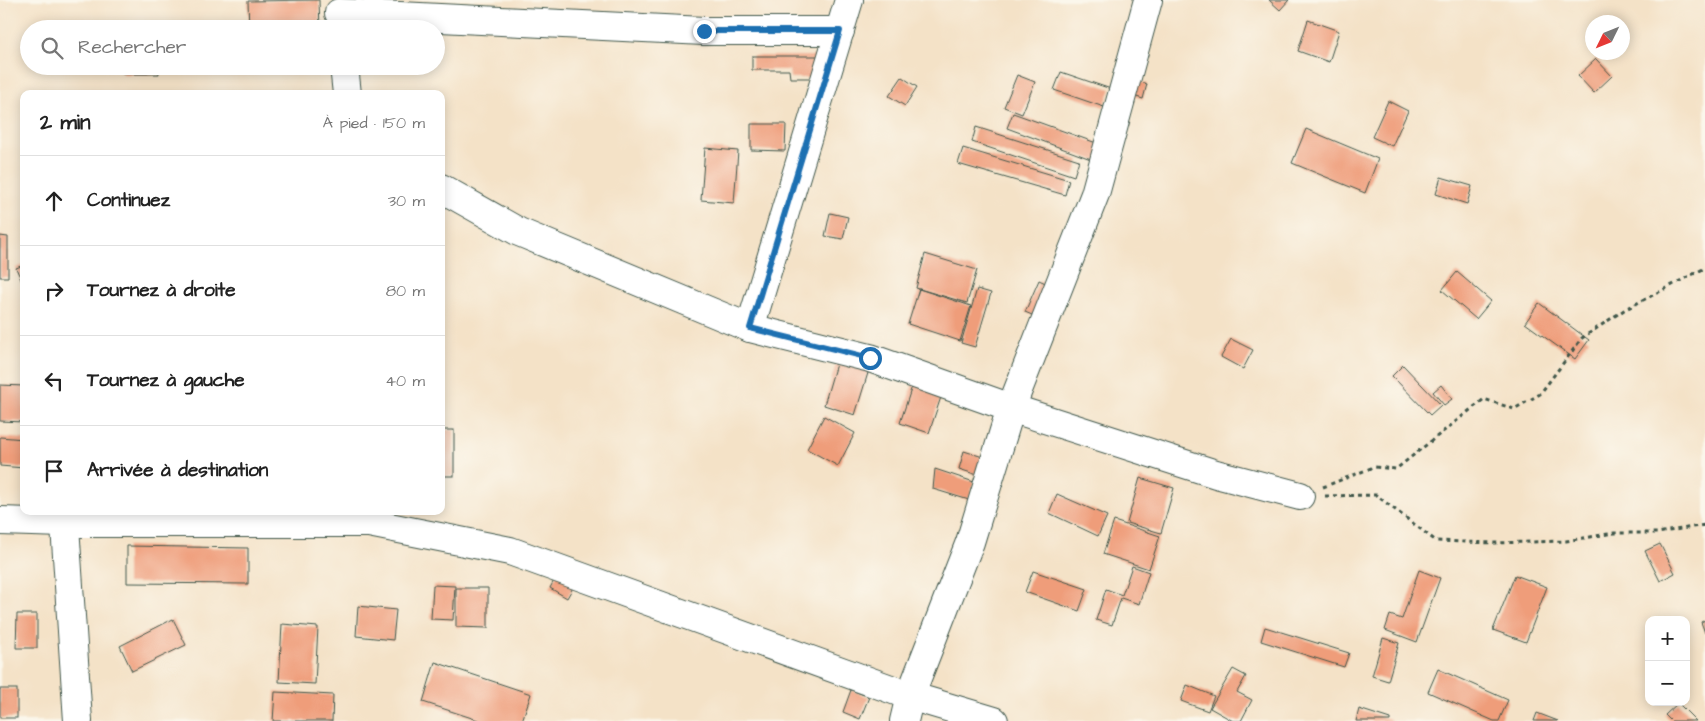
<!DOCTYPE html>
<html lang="fr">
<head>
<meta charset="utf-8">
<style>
	body { margin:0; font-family:"Architects Daughter",sans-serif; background:#f6f6f6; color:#222 }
	.controls { position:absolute; right:15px; bottom:15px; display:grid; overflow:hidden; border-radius:10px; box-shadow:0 2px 12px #0003 }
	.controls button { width:45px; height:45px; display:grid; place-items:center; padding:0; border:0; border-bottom:1px solid #e0e0e0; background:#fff; color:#222; font:25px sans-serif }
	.compass { position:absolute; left:1585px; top:15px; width:45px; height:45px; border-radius:50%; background:#fff; box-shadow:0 2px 12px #0003; rotate:227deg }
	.stop { position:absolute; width:15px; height:15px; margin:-11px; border:4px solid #1f6fb2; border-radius:50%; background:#fff }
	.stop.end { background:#1f6fb2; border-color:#fff; box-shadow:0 1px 5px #0008 }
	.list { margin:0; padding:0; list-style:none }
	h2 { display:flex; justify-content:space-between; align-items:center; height:65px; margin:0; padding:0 20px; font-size:21px }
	h2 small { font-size:16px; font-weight:400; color:#767676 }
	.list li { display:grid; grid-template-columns:32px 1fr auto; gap:15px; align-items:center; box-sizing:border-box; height:90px; padding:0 20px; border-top:1px solid #e0e0e0 }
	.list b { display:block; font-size:19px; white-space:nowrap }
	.list em { font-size:16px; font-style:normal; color:#767676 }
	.icon { flex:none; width:28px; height:28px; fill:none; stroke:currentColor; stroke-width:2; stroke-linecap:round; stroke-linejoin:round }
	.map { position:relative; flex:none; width:1705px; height:721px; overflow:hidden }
	.search { position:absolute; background:#fff; box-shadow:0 2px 12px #0003; left:20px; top:20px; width:425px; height:55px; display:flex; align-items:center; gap:12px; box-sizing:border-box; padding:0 18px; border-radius:28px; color:#767676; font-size:19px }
	.panel { position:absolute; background:#fff; box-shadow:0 2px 12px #0003; left:20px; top:90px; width:425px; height:425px; border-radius:10px }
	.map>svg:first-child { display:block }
	.building { fill:#ef9d7a }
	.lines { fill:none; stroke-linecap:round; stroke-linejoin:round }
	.street-casing { stroke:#3f564a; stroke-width:30 }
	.path { stroke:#3f564a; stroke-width:3; stroke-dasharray:4 4; stroke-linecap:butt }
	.street { stroke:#fff; stroke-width:28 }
	.route { stroke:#1f6fb2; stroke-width:6 }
</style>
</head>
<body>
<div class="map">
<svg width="1705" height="721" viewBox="0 0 1705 721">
	<rect width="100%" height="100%" fill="#fbf7ec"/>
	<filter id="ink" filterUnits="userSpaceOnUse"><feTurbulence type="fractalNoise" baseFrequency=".02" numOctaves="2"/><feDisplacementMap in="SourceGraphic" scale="10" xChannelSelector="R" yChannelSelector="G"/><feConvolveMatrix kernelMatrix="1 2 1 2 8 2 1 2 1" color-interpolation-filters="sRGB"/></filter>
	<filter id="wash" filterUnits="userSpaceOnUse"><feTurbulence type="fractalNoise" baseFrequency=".0096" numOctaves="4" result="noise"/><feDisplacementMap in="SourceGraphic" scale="20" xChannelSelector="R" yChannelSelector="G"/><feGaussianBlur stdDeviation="1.12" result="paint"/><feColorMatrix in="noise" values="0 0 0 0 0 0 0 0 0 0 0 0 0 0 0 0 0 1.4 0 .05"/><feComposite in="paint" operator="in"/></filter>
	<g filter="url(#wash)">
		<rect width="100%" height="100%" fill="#f4e2c7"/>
		<g id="blocks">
			<g class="building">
				<polygon points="319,0 320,29 249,29 248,1"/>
				<polygon points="1269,0 1289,0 1280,10"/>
				<polygon points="1308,20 1339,31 1329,62 1298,51"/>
				<polygon points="752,56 820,56 819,78 790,78 789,70 752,70"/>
				<polygon points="1596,59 1612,76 1594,93 1578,76"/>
				<polygon points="123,66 158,66 159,74 123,74"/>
				<polygon points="1061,72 1111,89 1104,107 1054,90"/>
				<polygon points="1017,75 1035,82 1022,114 1004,107"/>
				<polygon points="902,77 917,87 905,106 889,96"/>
				<polygon points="1129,78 1147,84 1143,99 1124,93"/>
				<polygon points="1388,101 1408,111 1392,146 1372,137"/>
				<polygon points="1013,113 1113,149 1107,165 1007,128"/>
				<polygon points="751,124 786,124 785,151 751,150"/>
				<polygon points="976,127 1079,160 1074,176 972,142"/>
				<polygon points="1306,129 1378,159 1365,193 1292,163"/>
				<polygon points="705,148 738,151 734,203 701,200"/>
				<polygon points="963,148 1069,180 1065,195 958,164"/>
				<polygon points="1441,177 1472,186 1467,204 1436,194"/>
				<polygon points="830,213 848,217 843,239 825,236"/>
				<polygon points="0,236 8,237 8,277 0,277"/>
				<polygon points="925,254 977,270 967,303 916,288"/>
				<polygon points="24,265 24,281 22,282 16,268"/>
				<polygon points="1457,272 1491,301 1476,319 1442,290"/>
				<polygon points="1039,280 1067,293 1053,324 1025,312"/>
				<polygon points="919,289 971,306 960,341 908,324"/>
				<polygon points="977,289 991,293 975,347 961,343"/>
				<polygon points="1539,303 1589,340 1575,359 1525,323"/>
				<polygon points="1231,339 1253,350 1243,369 1221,357"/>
				<polygon points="840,350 872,360 855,415 824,405"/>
				<polygon points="1403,365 1441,405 1430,415 1392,376"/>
				<polygon points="914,380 943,391 929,433 900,423"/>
				<polygon points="0,385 24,386 24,422 0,421"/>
				<polygon points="1441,385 1452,399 1444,405 1433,392"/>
				<polygon points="824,416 855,433 838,466 807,449"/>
				<rect x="441" y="430" width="13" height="46"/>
				<polygon points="0,437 24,439 24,468 0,466"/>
				<polygon points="964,451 1002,463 996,481 959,469"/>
				<polygon points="935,469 974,482 969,500 933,489"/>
				<polygon points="1140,478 1174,488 1161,533 1127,523"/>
				<polygon points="1057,494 1107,516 1098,536 1049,513"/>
				<polygon points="1114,521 1160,536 1149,569 1103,554"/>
				<polygon points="1660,544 1675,573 1660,581 1645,551"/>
				<polygon points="127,546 248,548 248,584 127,583"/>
				<polygon points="1132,566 1149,572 1139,604 1121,598 1112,625 1096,620 1106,589 1122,595"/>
				<polygon points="561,567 579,577 567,598 550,588"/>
				<polygon points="1419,570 1440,578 1417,642 1385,630 1390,615 1402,619"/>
				<polygon points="1033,571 1087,589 1079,611 1025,592"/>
				<polygon points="1515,575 1547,587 1526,642 1493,630"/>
				<polygon points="433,585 455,586 453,620 431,619"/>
				<polygon points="456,588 488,588 488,628 456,627"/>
				<polygon points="358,606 396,610 393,640 356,636"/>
				<polygon points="17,614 37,614 37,648 16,648"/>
				<polygon points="173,619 186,645 132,671 120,646"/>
				<polygon points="1705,620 1705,633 1701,622"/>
				<polygon points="282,624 318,627 315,684 279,682"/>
				<polygon points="1265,627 1349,653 1344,667 1261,641"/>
				<polygon points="1383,638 1399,643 1388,681 1372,676"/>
				<polygon points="435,662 531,694 522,721 481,721 423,702"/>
				<polygon points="1233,669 1246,676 1237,692 1252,700 1241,721 1233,721 1210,708"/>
				<polygon points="1438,669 1508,700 1499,721 1494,721 1428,692"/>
				<polygon points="1187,685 1214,696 1208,711 1181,701"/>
				<rect x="0" y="689" width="17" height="29"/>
				<polygon points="851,690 869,697 860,719 843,712"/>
				<polygon points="275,692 333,695 332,721 273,721"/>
				<polygon points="1678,703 1696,721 1671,721 1665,715"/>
				<polygon points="1359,709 1390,719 1390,721 1356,721"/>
				<polygon points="1537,713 1558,721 1534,721"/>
			</g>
		</g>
	</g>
	<g filter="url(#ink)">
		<use href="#blocks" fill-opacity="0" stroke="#3f564a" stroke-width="1"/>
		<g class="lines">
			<defs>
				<g id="street">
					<polyline points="339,13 704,31 840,31"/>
					<polyline points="344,66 347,94"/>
					<polyline points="441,188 519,232 750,328 870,358 1011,408 1216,474 1300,496"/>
					<polyline points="750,328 849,0"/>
					<polyline points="64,511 78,721"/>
					<polyline points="0,521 64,523 369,523 510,551 910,696 994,721"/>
					<polyline points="904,721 910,696 970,542 1011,408 1095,194 1148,0"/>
				</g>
			</defs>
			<use href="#street" class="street-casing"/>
			<g class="path">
				<polyline points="1323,487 1374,467 1396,469 1484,399 1514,409 1540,394 1582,338 1624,310 1705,268"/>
				<polyline points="1325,496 1376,495 1436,541 1494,543 1566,541 1614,533 1657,533 1705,525"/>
			</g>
			<use href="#street" class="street"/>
		</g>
	</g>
	<g class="lines" filter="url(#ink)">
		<polyline class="route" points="704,31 840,31 750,328 870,358"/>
	</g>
</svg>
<div class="controls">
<button>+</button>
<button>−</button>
</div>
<svg class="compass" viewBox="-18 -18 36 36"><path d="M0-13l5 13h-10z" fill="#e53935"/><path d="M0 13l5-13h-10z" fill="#767676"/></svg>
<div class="stop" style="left:870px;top:358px"></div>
<div class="stop end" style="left:704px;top:31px"></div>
<div class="search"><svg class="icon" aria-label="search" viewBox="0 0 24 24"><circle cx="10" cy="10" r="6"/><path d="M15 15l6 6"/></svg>Rechercher</div>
<section class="panel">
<h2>2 min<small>À pied · 150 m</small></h2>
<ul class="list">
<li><svg class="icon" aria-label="ahead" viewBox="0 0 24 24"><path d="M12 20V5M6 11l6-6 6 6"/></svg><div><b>Continuez</b></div><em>30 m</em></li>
<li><svg class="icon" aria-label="right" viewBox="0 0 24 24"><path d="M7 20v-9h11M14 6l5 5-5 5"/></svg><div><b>Tournez à droite</b></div><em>80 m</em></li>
<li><svg class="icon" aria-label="left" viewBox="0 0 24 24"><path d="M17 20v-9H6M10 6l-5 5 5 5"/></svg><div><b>Tournez à gauche</b></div><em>40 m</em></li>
<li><svg class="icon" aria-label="arrive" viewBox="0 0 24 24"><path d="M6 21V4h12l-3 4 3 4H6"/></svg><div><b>Arrivée à destination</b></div></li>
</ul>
</section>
</div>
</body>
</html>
